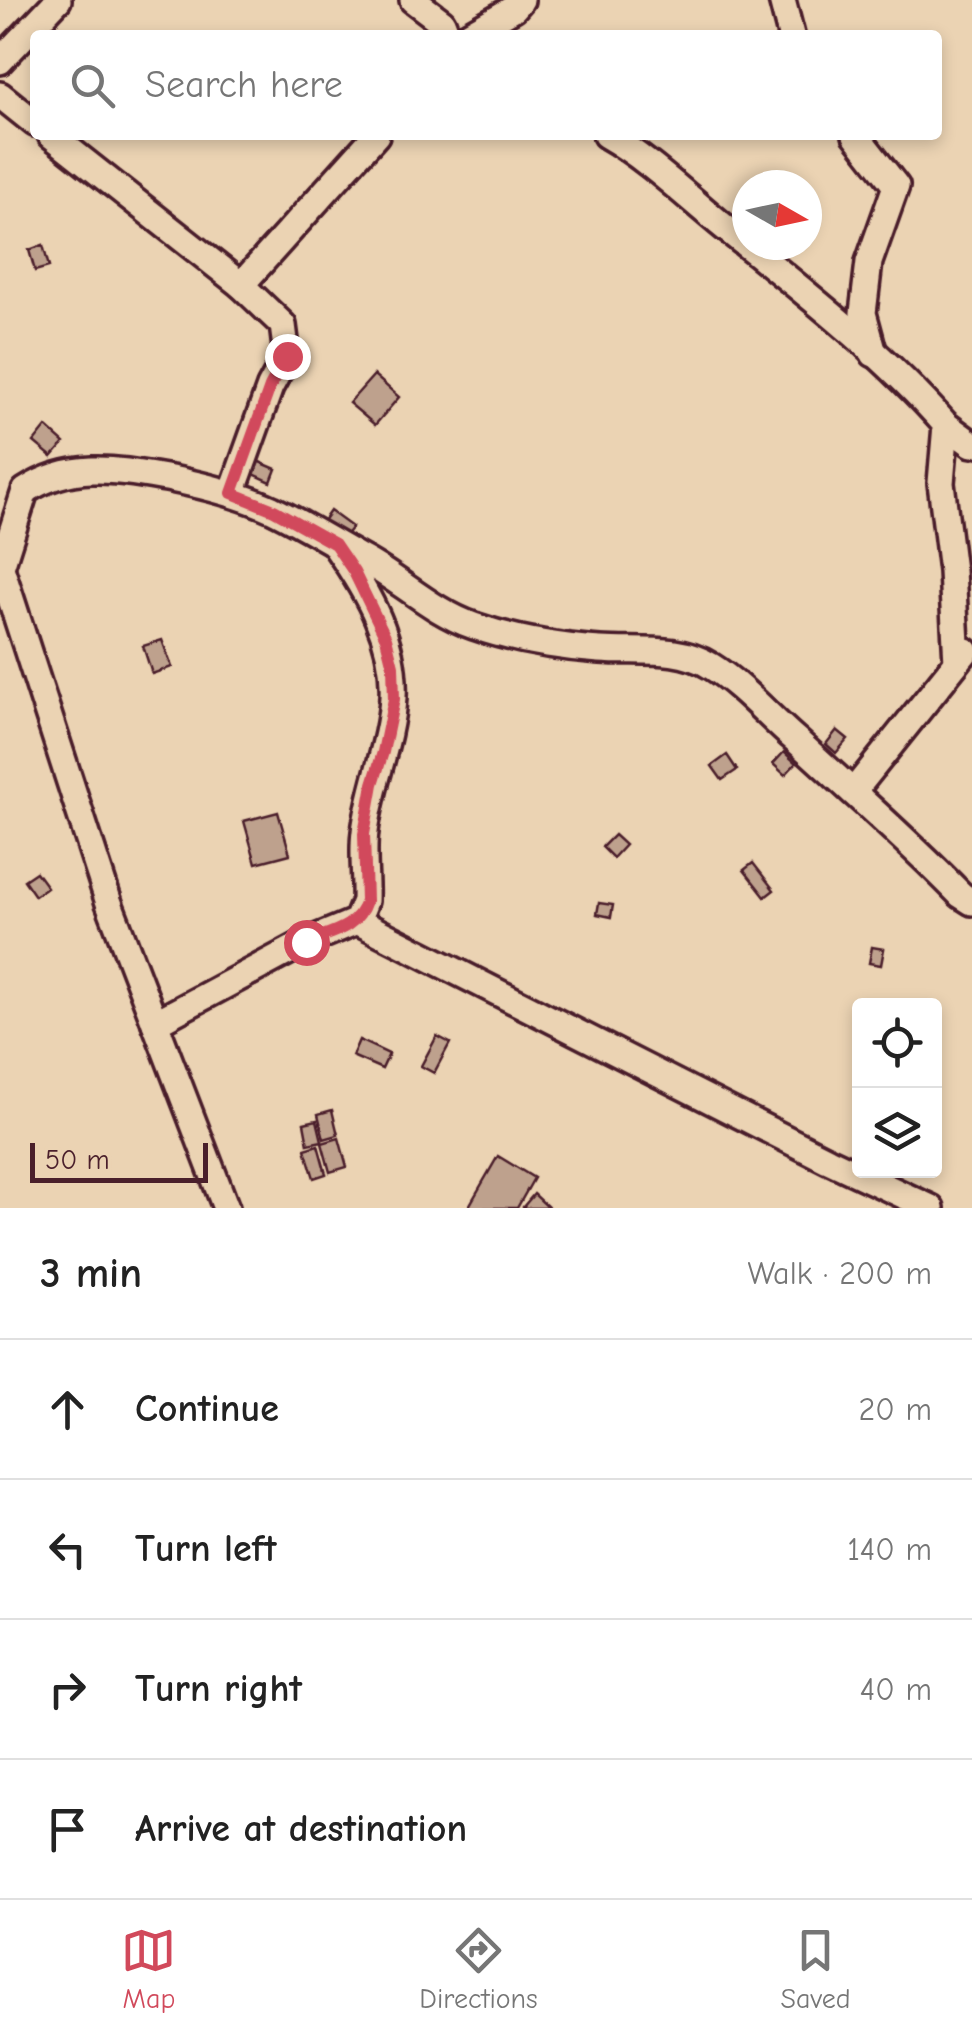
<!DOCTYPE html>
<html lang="en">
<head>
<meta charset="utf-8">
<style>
	body { margin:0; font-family:"Comic Neue",sans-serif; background:#f2f2f2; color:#222 }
	.controls { position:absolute; right:30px; bottom:30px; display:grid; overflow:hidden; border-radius:10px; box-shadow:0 5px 15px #0003 }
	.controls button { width:90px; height:90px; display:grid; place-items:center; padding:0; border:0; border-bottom:2px solid #e0e0e0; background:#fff; color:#222; font:50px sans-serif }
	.compass { position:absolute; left:732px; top:170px; width:90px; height:90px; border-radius:50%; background:#fff; box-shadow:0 5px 15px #0003; rotate:99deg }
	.scale { position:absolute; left:30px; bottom:25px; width:178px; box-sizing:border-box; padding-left:10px; border:5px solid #4a1f2b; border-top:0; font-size:28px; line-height:35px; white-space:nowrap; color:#4a1f2b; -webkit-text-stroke:8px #ebd3b3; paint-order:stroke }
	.stop { position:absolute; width:30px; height:30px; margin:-22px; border:8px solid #d1495b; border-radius:50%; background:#fff }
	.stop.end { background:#d1495b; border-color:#fff; box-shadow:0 2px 10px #0008 }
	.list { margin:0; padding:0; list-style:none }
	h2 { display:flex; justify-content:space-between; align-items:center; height:130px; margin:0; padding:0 40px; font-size:42px }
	h2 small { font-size:32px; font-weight:400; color:#767676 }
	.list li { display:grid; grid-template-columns:65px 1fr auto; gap:30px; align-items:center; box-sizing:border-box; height:140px; padding:0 40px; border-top:2px solid #e0e0e0 }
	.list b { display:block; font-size:38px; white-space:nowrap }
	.list em { font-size:32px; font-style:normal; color:#767676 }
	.icon { flex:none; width:55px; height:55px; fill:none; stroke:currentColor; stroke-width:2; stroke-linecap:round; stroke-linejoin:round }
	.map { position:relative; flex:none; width:972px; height:1208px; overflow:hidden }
	.search { position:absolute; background:#fff; box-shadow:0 5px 15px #0003; left:30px; right:30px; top:30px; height:110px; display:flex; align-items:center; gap:25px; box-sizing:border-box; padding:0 35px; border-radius:10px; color:#767676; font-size:38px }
	.sheet { height:690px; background:#fff }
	nav { display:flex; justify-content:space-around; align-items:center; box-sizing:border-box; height:140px; border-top:2px solid #e0e0e0; background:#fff; font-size:28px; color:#767676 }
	nav a { display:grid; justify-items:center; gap:5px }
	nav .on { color:#d1495b }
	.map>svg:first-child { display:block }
	.building { fill:#bea18d; stroke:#4a1f2b; stroke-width:2.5 }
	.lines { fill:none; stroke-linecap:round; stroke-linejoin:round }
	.minor-casing { stroke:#4a1f2b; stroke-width:32 }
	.minor { stroke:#ebd3b3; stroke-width:25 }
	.route { stroke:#d1495b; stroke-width:12 }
</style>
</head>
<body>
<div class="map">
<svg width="972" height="1208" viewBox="0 0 972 1208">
	<rect width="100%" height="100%" fill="#ebd3b3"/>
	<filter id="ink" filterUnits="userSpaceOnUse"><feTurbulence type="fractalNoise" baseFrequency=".01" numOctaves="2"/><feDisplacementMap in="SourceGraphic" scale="20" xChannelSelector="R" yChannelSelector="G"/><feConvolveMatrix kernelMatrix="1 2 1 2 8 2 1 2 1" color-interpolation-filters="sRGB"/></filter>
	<g filter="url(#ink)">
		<g class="building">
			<polygon points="43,245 49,267 35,271 29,250"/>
			<polygon points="374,375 399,397 375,425 349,403"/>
			<polygon points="46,427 64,443 52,457 34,442"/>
			<polygon points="255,460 276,469 271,482 249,472"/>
			<polygon points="330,511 352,527 344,537 323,521"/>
			<polygon points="162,640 172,667 152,674 143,646"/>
			<polygon points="837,730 848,739 836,753 826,744"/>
			<polygon points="784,752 796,763 785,775 773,764"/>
			<polygon points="727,755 737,770 722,780 712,766"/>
			<polygon points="278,812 290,854 256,863 244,821"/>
			<polygon points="614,835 625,845 613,858 602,847"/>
			<polygon points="753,863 774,890 765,897 744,870"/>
			<polygon points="36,872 47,887 35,896 24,880"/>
			<polygon points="599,903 613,905 611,917 597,914"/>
			<polygon points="872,947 884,949 881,965 869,963"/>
			<polygon points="437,1036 450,1043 434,1073 421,1066"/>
			<polygon points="359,1040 389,1054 382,1069 352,1056"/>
			<polygon points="332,1110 338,1135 324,1139 318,1114"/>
			<polygon points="317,1120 322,1141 308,1144 304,1123"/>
			<polygon points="339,1138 347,1167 330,1172 322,1143"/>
			<polygon points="318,1145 326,1174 314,1178 305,1149"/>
			<polygon points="498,1156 534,1178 517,1208 468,1208"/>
			<polygon points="534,1194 549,1208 524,1208 523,1207"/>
		</g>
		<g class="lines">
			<defs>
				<g id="minor">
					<polyline points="413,0 442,22 447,35"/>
					<polyline points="782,0 791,35"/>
					<polyline points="467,35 514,8 521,0"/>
					<polyline points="0,61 58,0"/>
					<polyline points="0,95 35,123"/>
					<polyline points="51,135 241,285 283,325 287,356 270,387 232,493"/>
					<path d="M606 135C650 160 688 198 728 230 803 291 882 352 946 425L941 483 952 571 957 662"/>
					<polyline points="856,135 896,186 869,262 863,313 874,354"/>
					<polyline points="241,285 376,135"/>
					<polyline points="946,425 972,444"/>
					<polyline points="0,565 109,903 226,1208"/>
					<path d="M1 567 25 491C73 460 118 470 171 479 206 486 239 494 272 509 303 524 334 543 364 560 402 581 433 612 474 626 514 640 558 647 600 650 638 653 677 645 711 666 743 686 767 715 796 740 851 791 909 841 961 895L972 902"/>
					<polyline points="853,792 966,651"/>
					<polyline points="357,921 828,1160 931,1208"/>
					<path d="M155 1023 306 942 357 921 365 901C366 878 362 855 365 832 370 787 391 742 393 697 396 641 368 593 337 548"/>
				</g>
			</defs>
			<use href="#minor" class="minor-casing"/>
			<use href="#minor" class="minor"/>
		</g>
	</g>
	<g class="lines" filter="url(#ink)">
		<path class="route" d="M287 356 270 387 232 493 274 510 335 544 354 572 386 638 393 666 394 699 383 752 373 784 364 834 366 901C357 929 331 932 306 942"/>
	</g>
</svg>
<div class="controls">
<button><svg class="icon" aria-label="locate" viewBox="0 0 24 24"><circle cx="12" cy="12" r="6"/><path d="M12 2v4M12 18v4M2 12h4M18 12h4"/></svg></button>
<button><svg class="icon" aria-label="layers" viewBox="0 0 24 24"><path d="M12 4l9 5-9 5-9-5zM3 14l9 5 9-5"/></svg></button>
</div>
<svg class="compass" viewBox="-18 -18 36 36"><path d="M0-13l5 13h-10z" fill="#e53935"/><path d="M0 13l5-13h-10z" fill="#767676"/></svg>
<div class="scale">50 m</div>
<div class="stop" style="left:306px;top:942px"></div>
<div class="stop end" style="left:287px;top:356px"></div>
<div class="search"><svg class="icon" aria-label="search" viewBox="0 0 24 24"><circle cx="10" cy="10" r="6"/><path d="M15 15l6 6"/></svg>Search here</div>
</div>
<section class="sheet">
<h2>3 min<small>Walk · 200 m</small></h2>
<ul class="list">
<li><svg class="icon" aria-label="ahead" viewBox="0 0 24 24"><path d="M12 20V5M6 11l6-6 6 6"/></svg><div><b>Continue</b></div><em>20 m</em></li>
<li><svg class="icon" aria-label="left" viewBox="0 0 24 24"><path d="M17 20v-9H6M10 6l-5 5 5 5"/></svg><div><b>Turn left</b></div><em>140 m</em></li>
<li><svg class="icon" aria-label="right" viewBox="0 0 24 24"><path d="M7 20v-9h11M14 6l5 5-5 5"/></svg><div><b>Turn right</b></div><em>40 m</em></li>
<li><svg class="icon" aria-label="arrive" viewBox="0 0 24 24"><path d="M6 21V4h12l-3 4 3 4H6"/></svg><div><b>Arrive at destination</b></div></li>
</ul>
</section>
<nav>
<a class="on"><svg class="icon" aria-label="map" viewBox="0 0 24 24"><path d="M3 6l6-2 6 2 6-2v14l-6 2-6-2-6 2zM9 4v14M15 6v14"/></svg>Map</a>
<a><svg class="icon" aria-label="directions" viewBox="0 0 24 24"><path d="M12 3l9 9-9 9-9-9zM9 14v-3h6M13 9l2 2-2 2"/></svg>Directions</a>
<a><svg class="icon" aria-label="saved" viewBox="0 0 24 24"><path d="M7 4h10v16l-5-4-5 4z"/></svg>Saved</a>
</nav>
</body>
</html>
